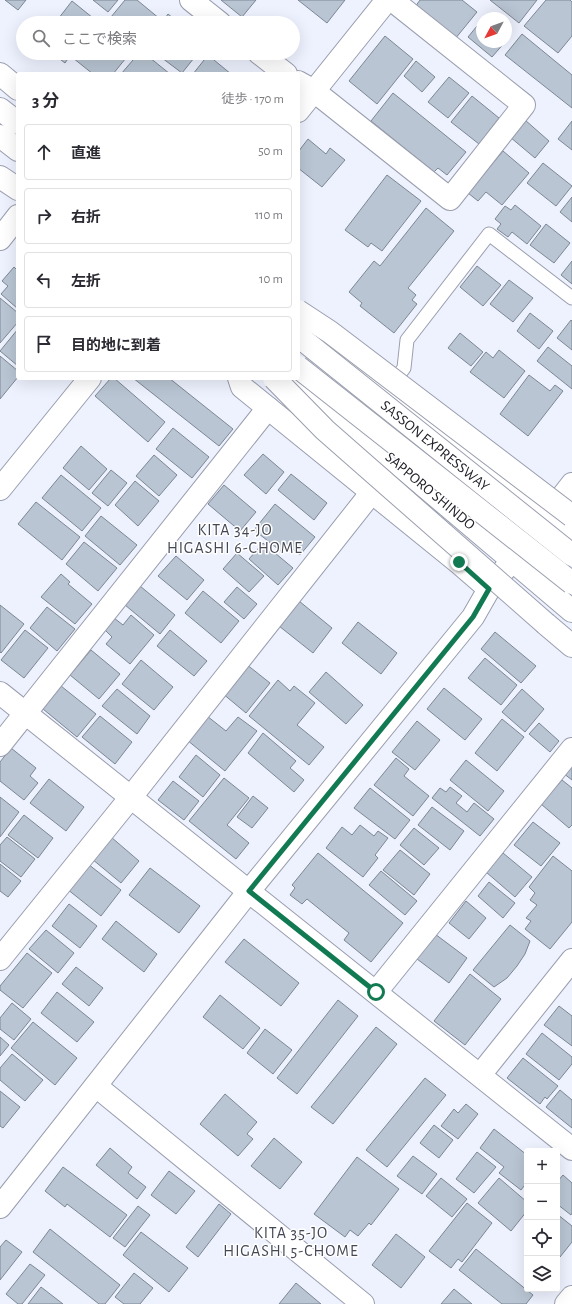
<!DOCTYPE html>
<html lang="ja">
<head>
<meta charset="utf-8">
<style>
	body { margin:0; font-family:"Alegreya Sans","Noto Sans JP",sans-serif; background:#f7f7f7; color:#2b2b33 }
	.controls { position:absolute; right:12px; bottom:12px; display:grid; overflow:hidden; border-radius:4px; box-shadow:0 4px 16px #0002 }
	.controls button { width:36px; height:36px; display:grid; place-items:center; padding:0; border:0; border-bottom:1px solid #e1e1e2; background:#fff; color:#2b2b33; font:20px sans-serif }
	.compass { position:absolute; left:476px; top:12px; width:36px; height:36px; border-radius:50%; background:#fff; box-shadow:0 4px 16px #0002; rotate:229deg }
	.stop { position:absolute; width:12px; height:12px; margin:-9px; border:3px solid #127a53; border-radius:50%; background:#fff }
	.stop.end { background:#127a53; border-color:#fff; box-shadow:0 1px 4px #0008 }
	.list { margin:0; padding:0; list-style:none }
	h2 { display:flex; justify-content:space-between; align-items:center; height:52px; margin:0; padding:0 16px; font-size:17px }
	h2 small { font-size:13px; font-weight:400; color:#7c7c81 }
	.list li { display:grid; grid-template-columns:26px 1fr auto; gap:12px; align-items:center; box-sizing:border-box; height:56px; margin:0 8px 8px; padding:0 8px; border:1px solid #e1e1e2; border-radius:4px }
	.list b { display:block; font-size:15px; white-space:nowrap }
	.list em { font-size:13px; font-style:normal; color:#7c7c81 }
	.icon { flex:none; width:22px; height:22px; fill:none; stroke:currentColor; stroke-width:2; stroke-linecap:round; stroke-linejoin:round }
	.map { position:relative; flex:none; width:572px; height:1304px; overflow:hidden }
	.search { position:absolute; background:#fff; box-shadow:0 4px 16px #0002; left:16px; top:16px; width:284px; height:44px; display:flex; align-items:center; gap:10px; box-sizing:border-box; padding:0 14px; border-radius:22px; color:#7c7c81; font-size:15px }
	.panel { position:absolute; background:#fff; box-shadow:0 4px 16px #0002; left:16px; top:72px; width:284px; height:308px; border-radius:4px }
	.map>svg:first-child { display:block }
	.building { fill:#b9c5d3; stroke:#7c8794 }
	.lines { fill:none; stroke-linecap:round; stroke-linejoin:round }
	.service-casing { stroke:#9a9eae; stroke-width:15 }
	.minor-casing { stroke:#9a9eae; stroke-width:24 }
	.tertiary-casing { stroke:#9a9eae; stroke-width:24 }
	.trunk-casing { stroke:#9a9eae; stroke-width:24 }
	.motorway-casing { stroke:#9a9eae; stroke-width:24 }
	.service { stroke:#fff; stroke-width:13 }
	.minor { stroke:#fff; stroke-width:22 }
	.tertiary { stroke:#fff; stroke-width:22 }
	.trunk { stroke:#fff; stroke-width:22 }
	.motorway { stroke:#fff; stroke-width:22 }
	.motorway-bridge-casing { stroke:#9a9eae; stroke-width:24; stroke-linecap:butt }
	.motorway-bridge { stroke:#fff; stroke-width:22 }
	.route { stroke:#127a53; stroke-width:5 }
	.labels { text-anchor:middle; dominant-baseline:central; stroke-width:3; stroke-linejoin:round; paint-order:stroke }
	.street-label { font-size:15px; fill:#212229; stroke:#fff }
	.neighbourhood-label { font-size:16px; letter-spacing:1px; fill:#444855; stroke:#fff }
</style>
</head>
<body>
<div class="map">
<svg width="572" height="1304" viewBox="0 0 572 1304">
	<rect width="100%" height="100%" fill="#eef2ff"/>
	<g class="building">
		<polygon points="5,0 26,0 18,10"/>
		<polygon points="93,0 118,0 108,12"/>
		<polygon points="125,0 137,0 160,19 156,23 118,23 111,17"/>
		<polygon points="221,0 256,0 242,17"/>
		<polygon points="298,0 345,0 327,23"/>
		<polygon points="420,0 462,0 477,12 455,39 415,7"/>
		<polygon points="490,0 537,0 519,23"/>
		<polygon points="546,0 570,0 572,2 572,36 558,53 524,26"/>
		<polygon points="72,1 98,22 96,23 55,23"/>
		<polygon points="168,14 179,23 162,23"/>
		<polygon points="482,20 482,42 505,42 492,57 468,37"/>
		<polygon points="522,34 572,75 572,108 505,55"/>
		<polygon points="385,36 413,59 377,104 349,81"/>
		<polygon points="52,53 72,53 65,63"/>
		<polygon points="77,53 130,53 113,74 93,74 73,58"/>
		<polygon points="139,53 144,53 170,74 121,74"/>
		<polygon points="166,53 198,53 182,73 162,58"/>
		<polygon points="208,55 231,74 193,74"/>
		<polygon points="416,61 435,77 422,92 404,76"/>
		<polygon points="449,77 469,93 448,118 428,102"/>
		<polygon points="393,93 466,152 447,175 438,168 434,172 371,121"/>
		<polygon points="472,96 499,118 479,144 451,122"/>
		<polygon points="525,120 549,141 535,158 510,137"/>
		<polygon points="572,121 572,150 558,139"/>
		<polygon points="308,139 326,154 330,148 345,160 322,187 298,168 298,152"/>
		<polygon points="503,151 529,173 502,205 486,192 478,201 468,193"/>
		<polygon points="543,163 572,186 556,206 527,183"/>
		<polygon points="387,175 421,201 382,251 371,243 368,247 345,230"/>
		<polygon points="572,197 572,222 560,212"/>
		<polygon points="515,205 541,226 527,244 512,232 508,237 497,229 501,224 495,219 505,206 511,210"/>
		<polygon points="426,208 454,231 408,288 416,295 412,300 417,304 394,333 360,306 362,303 349,292 374,261 380,266"/>
		<polygon points="546,224 570,243 554,263 530,245"/>
		<polygon points="572,261 572,284 561,275"/>
		<polygon points="477,266 501,285 483,306 460,287"/>
		<polygon points="14,267 18,271 18,309 1,294 8,286 2,281"/>
		<polygon points="509,280 533,298 513,322 490,304"/>
		<polygon points="0,298 18,313 18,322 0,343"/>
		<polygon points="530,313 553,331 539,349 517,331"/>
		<polygon points="571,320 572,321 572,350 557,338"/>
		<polygon points="18,329 18,366 0,351"/>
		<polygon points="460,333 483,352 471,366 448,348"/>
		<polygon points="548,347 572,366 572,389 537,361"/>
		<polygon points="499,350 525,371 504,398 470,372 486,352 493,358"/>
		<polygon points="0,356 18,371 18,377 0,399"/>
		<polygon points="529,375 550,391 555,385 563,391 528,436 500,414"/>
		<polygon points="111,378 114,378 165,422 148,442 95,396"/>
		<polygon points="133,378 169,378 233,429 219,446"/>
		<polygon points="173,428 209,457 192,478 156,449"/>
		<polygon points="81,446 107,469 89,490 63,468"/>
		<polygon points="263,454 284,472 266,494 244,475"/>
		<polygon points="154,455 177,475 159,496 136,476"/>
		<polygon points="111,470 127,483 108,506 92,493"/>
		<polygon points="291,474 327,503 314,520 278,490"/>
		<polygon points="61,475 101,508 82,531 42,498"/>
		<polygon points="135,481 159,501 138,526 115,505"/>
		<polygon points="224,485 256,512 240,531 208,504"/>
		<polygon points="36,502 80,537 62,560 18,524"/>
		<polygon points="275,504 315,537 300,555 288,545 282,552 254,530"/>
		<polygon points="101,516 137,545 120,565 85,536"/>
		<polygon points="84,542 117,568 98,591 66,564"/>
		<polygon points="263,543 293,568 278,585 249,559"/>
		<polygon points="237,553 264,576 249,592 223,569"/>
		<polygon points="176,556 204,580 187,600 158,576"/>
		<polygon points="61,574 70,582 68,584 92,604 75,624 41,597"/>
		<polygon points="140,586 175,615 160,634 125,605"/>
		<polygon points="237,587 257,604 244,619 224,602"/>
		<polygon points="203,591 239,621 221,643 185,613"/>
		<polygon points="299,601 332,628 313,653 279,626"/>
		<polygon points="0,605 24,624 1,653 0,652"/>
		<polygon points="47,607 75,629 57,651 30,628"/>
		<polygon points="131,615 154,635 130,664 106,644 112,637 104,629 114,618 123,625"/>
		<polygon points="358,622 397,653 381,674 342,643"/>
		<polygon points="25,630 48,648 24,678 1,660"/>
		<polygon points="170,630 207,661 194,676 157,646"/>
		<polygon points="495,632 536,666 521,683 481,649"/>
		<polygon points="91,650 120,674 99,699 70,675"/>
		<polygon points="485,658 517,685 501,705 468,678"/>
		<polygon points="141,660 173,687 154,710 122,684"/>
		<polygon points="246,664 270,683 246,713 222,693"/>
		<polygon points="326,672 363,705 346,724 309,692"/>
		<polygon points="278,680 290,691 294,686 315,703 297,725 324,747 309,765 249,716"/>
		<polygon points="61,686 96,714 77,737 43,709"/>
		<polygon points="444,688 482,719 465,740 427,709"/>
		<polygon points="117,689 150,716 137,734 102,706"/>
		<polygon points="522,689 544,709 525,732 502,712"/>
		<polygon points="100,716 132,742 115,764 82,737"/>
		<polygon points="207,716 226,731 238,717 257,731 225,771 187,740"/>
		<polygon points="502,719 524,737 497,771 475,753"/>
		<polygon points="417,721 440,740 415,770 392,752"/>
		<polygon points="539,723 559,741 550,752 529,734"/>
		<polygon points="263,733 296,761 290,768 304,780 294,792 248,753"/>
		<polygon points="11,748 36,768 30,776 38,783 24,800 0,781 0,762"/>
		<polygon points="196,755 220,775 203,797 179,777"/>
		<polygon points="396,758 409,769 404,776 429,796 413,816 374,785"/>
		<polygon points="466,760 504,791 488,811 450,780"/>
		<polygon points="572,762 572,780 563,773"/>
		<polygon points="224,778 249,798 227,825 249,843 236,859 189,821"/>
		<polygon points="49,779 84,807 66,831 30,803"/>
		<polygon points="562,780 572,788 572,825 569,828 541,804"/>
		<polygon points="173,781 199,801 184,820 158,800"/>
		<polygon points="450,787 462,796 456,803 467,812 474,803 494,819 480,836 432,798 440,788 446,792"/>
		<polygon points="370,788 410,820 395,839 354,808"/>
		<polygon points="253,796 268,808 252,828 237,817"/>
		<polygon points="0,797 19,812 0,837"/>
		<polygon points="432,807 464,831 450,850 418,825"/>
		<polygon points="24,815 53,838 38,858 8,835"/>
		<polygon points="533,822 560,843 541,866 514,845"/>
		<polygon points="360,825 374,836 378,831 388,838 375,855 378,858 363,877 326,848 342,827 352,835"/>
		<polygon points="414,828 439,848 424,865 400,845"/>
		<polygon points="7,837 35,859 21,877 0,861 0,845"/>
		<polygon points="111,837 139,861 121,883 92,859"/>
		<polygon points="400,850 430,874 414,895 383,870"/>
		<polygon points="318,853 403,923 371,962 344,940 349,933 307,899 302,904 290,895 295,888 292,885"/>
		<polygon points="503,853 532,877 515,897 486,872"/>
		<polygon points="553,856 572,871 572,922 550,949 525,929 531,921 526,918 537,905 530,900 535,893 529,887"/>
		<polygon points="0,864 21,881 8,897 0,891"/>
		<polygon points="88,864 121,890 101,916 67,889"/>
		<polygon points="150,868 200,906 179,933 129,895"/>
		<polygon points="381,871 417,901 405,915 369,885"/>
		<polygon points="489,882 515,903 503,918 478,896"/>
		<polygon points="466,901 486,918 469,939 449,923"/>
		<polygon points="69,904 97,926 80,948 52,926"/>
		<polygon points="116,921 157,954 144,972 102,939"/>
		<polygon points="510,925 530,941 525,954 517,966 507,978 494,987 473,970"/>
		<polygon points="46,930 74,953 58,973 29,949"/>
		<polygon points="435,934 467,958 449,983 417,959"/>
		<polygon points="244,939 299,983 281,1006 225,962"/>
		<polygon points="27,953 52,973 23,1008 0,990 0,986"/>
		<polygon points="76,967 103,988 89,1006 62,984"/>
		<polygon points="470,974 501,999 465,1045 434,1021"/>
		<polygon points="57,992 94,1022 77,1042 41,1013"/>
		<polygon points="220,995 260,1028 243,1049 203,1017"/>
		<polygon points="338,1000 358,1016 297,1094 277,1078"/>
		<polygon points="12,1003 31,1019 14,1040 0,1029 0,1018"/>
		<polygon points="559,1006 572,1016 572,1046 544,1025"/>
		<polygon points="33,1022 77,1058 55,1085 11,1048"/>
		<polygon points="376,1027 397,1044 333,1124 311,1107"/>
		<polygon points="265,1029 292,1050 273,1074 247,1053"/>
		<polygon points="542,1033 572,1057 572,1064 559,1080 526,1054"/>
		<polygon points="0,1037 9,1045 0,1056"/>
		<polygon points="12,1054 43,1080 25,1101 0,1080 0,1068"/>
		<polygon points="523,1058 558,1086 547,1099 545,1097 540,1104 507,1078"/>
		<polygon points="425,1078 446,1095 387,1167 366,1150"/>
		<polygon points="560,1090 572,1100 572,1128 546,1107"/>
		<polygon points="0,1091 20,1107 3,1128 0,1126"/>
		<polygon points="225,1094 257,1122 247,1134 253,1139 238,1156 200,1124"/>
		<polygon points="466,1104 478,1114 458,1139 441,1126 454,1109 458,1113"/>
		<polygon points="434,1125 453,1140 439,1158 420,1143"/>
		<polygon points="494,1129 527,1155 527,1182 521,1190 499,1173 504,1167 480,1148"/>
		<polygon points="274,1138 302,1162 280,1189 251,1166"/>
		<polygon points="110,1148 132,1167 128,1173 146,1187 137,1199 96,1165"/>
		<polygon points="477,1152 496,1167 474,1193 456,1179"/>
		<polygon points="413,1156 437,1174 422,1194 397,1176"/>
		<polygon points="357,1157 399,1189 371,1225 369,1223 358,1236 350,1230 345,1237 314,1214"/>
		<polygon points="63,1167 127,1215 110,1237 67,1204 65,1207 45,1191"/>
		<polygon points="169,1171 195,1191 176,1214 151,1195"/>
		<polygon points="563,1175 572,1183 572,1213 571,1215 557,1204 557,1182"/>
		<polygon points="441,1178 467,1199 452,1217 426,1196"/>
		<polygon points="499,1178 527,1202 527,1211 511,1231 478,1203"/>
		<polygon points="467,1203 492,1223 462,1262 458,1259 451,1268 429,1251"/>
		<polygon points="219,1204 231,1214 198,1257 186,1247"/>
		<polygon points="138,1206 150,1215 125,1247 113,1238"/>
		<polygon points="557,1214 572,1226 572,1242 560,1257 557,1254"/>
		<polygon points="50,1229 120,1285 105,1304 99,1304 33,1252"/>
		<polygon points="141,1232 188,1268 169,1292 123,1255"/>
		<polygon points="396,1234 425,1257 401,1288 372,1265"/>
		<polygon points="6,1240 22,1252 0,1280 0,1247"/>
		<polygon points="476,1249 533,1295 526,1304 502,1304 459,1270"/>
		<polygon points="30,1264 45,1275 22,1304 18,1304 6,1294"/>
		<polygon points="134,1273 153,1288 140,1304 124,1304 115,1297"/>
		<polygon points="296,1283 321,1304 279,1304"/>
		<polygon points="41,1287 63,1304 28,1304"/>
		<polygon points="454,1289 472,1304 441,1304"/>
	</g>
	<g class="lines">
		<defs>
			<polyline id="service" points="391,385 404,368 407,340 489,234 572,298"/>
			<g id="minor">
				<polyline points="191,0 220,23"/>
				<polyline points="259,53 286,74"/>
				<polyline points="298,82 314,91 450,199 524,105 392,0"/>
				<polyline points="298,111 387,0"/>
				<polyline points="0,239 18,216"/>
				<polyline points="239,378 242,387 459,563 489,589"/>
				<polyline points="0,489 90,378"/>
				<polyline points="544,520 572,484"/>
				<polyline points="0,693 572,1149"/>
				<polyline points="0,745 268,408"/>
				<polyline points="0,959 131,797 372,492"/>
				<polyline points="376,992 572,749"/>
				<polyline points="480,1075 572,960"/>
				<polyline points="96,1086 363,1304"/>
				<polyline points="0,1207 249,891 473,617 489,589 524,545"/>
			</g>
			<polyline id="tertiary" points="566,1304 572,1297"/>
			<g id="trunk">
				<polyline points="0,74 18,89"/>
				<polyline points="0,177 18,189"/>
				<polyline points="298,321 572,539"/>
				<polyline points="282,378 371,441 572,611"/>
			</g>
			<g id="motorway">
				<polyline points="0,109 18,123"/>
				<polyline points="0,136 18,150"/>
				<polyline points="546,624 572,646"/>
			</g>
		</defs>
		<use href="#service" class="service-casing"/>
		<use href="#minor" class="minor-casing"/>
		<use href="#tertiary" class="tertiary-casing"/>
		<use href="#trunk" class="trunk-casing"/>
		<use href="#motorway" class="motorway-casing"/>
		<use href="#service" class="service"/>
		<use href="#minor" class="minor"/>
		<use href="#tertiary" class="tertiary"/>
		<use href="#trunk" class="trunk"/>
		<use href="#motorway" class="motorway"/>
		<defs>
			<g id="motorway-bridge">
				<polyline points="298,311 330,332 572,516"/>
				<polyline points="298,336 572,555"/>
				<polyline points="298,367 572,583"/>
				<polyline points="274,378 325,430 546,624"/>
			</g>
		</defs>
		<use href="#motorway-bridge" class="motorway-bridge-casing"/>
		<use href="#motorway-bridge" class="motorway-bridge"/>
	</g>
	<g class="lines">
		<polyline class="route" points="376,992 249,891 473,617 489,589 459,562"/>
	</g>
	<g class="labels">
		<g class="street-label">
			<text transform="translate(435 446) rotate(39)">SASSON EXPRESSWAY</text>
			<text transform="translate(430 491) rotate(40)">SAPPORO SHINDO</text>
		</g>
		<g class="neighbourhood-label">
			<text x="235" y="530">KITA 34-JO<tspan x="235" dy="18">HIGASHI 6-CHOME</tspan></text>
			<text x="291" y="1233">KITA 35-JO<tspan x="291" dy="18">HIGASHI 5-CHOME</tspan></text>
		</g>
	</g>
</svg>
<div class="controls">
<button>+</button>
<button>−</button>
<button><svg class="icon" aria-label="locate" viewBox="0 0 24 24"><circle cx="12" cy="12" r="6"/><path d="M12 2v4M12 18v4M2 12h4M18 12h4"/></svg></button>
<button><svg class="icon" aria-label="layers" viewBox="0 0 24 24"><path d="M12 4l9 5-9 5-9-5zM3 14l9 5 9-5"/></svg></button>
</div>
<svg class="compass" viewBox="-18 -18 36 36"><path d="M0-13l5 13h-10z" fill="#e53935"/><path d="M0 13l5-13h-10z" fill="#7c7c81"/></svg>
<div class="stop" style="left:376px;top:992px"></div>
<div class="stop end" style="left:459px;top:562px"></div>
<div class="search"><svg class="icon" aria-label="search" viewBox="0 0 24 24"><circle cx="10" cy="10" r="6"/><path d="M15 15l6 6"/></svg>ここで検索</div>
<section class="panel">
<h2>3 分<small>徒歩 · 170 m</small></h2>
<ul class="list">
<li><svg class="icon" aria-label="ahead" viewBox="0 0 24 24"><path d="M12 20V5M6 11l6-6 6 6"/></svg><div><b>直進</b></div><em>50 m</em></li>
<li><svg class="icon" aria-label="right" viewBox="0 0 24 24"><path d="M7 20v-9h11M14 6l5 5-5 5"/></svg><div><b>右折</b></div><em>110 m</em></li>
<li><svg class="icon" aria-label="left" viewBox="0 0 24 24"><path d="M17 20v-9H6M10 6l-5 5 5 5"/></svg><div><b>左折</b></div><em>10 m</em></li>
<li><svg class="icon" aria-label="arrive" viewBox="0 0 24 24"><path d="M6 21V4h12l-3 4 3 4H6"/></svg><div><b>目的地に到着</b></div></li>
</ul>
</section>
</div>
</body>
</html>
